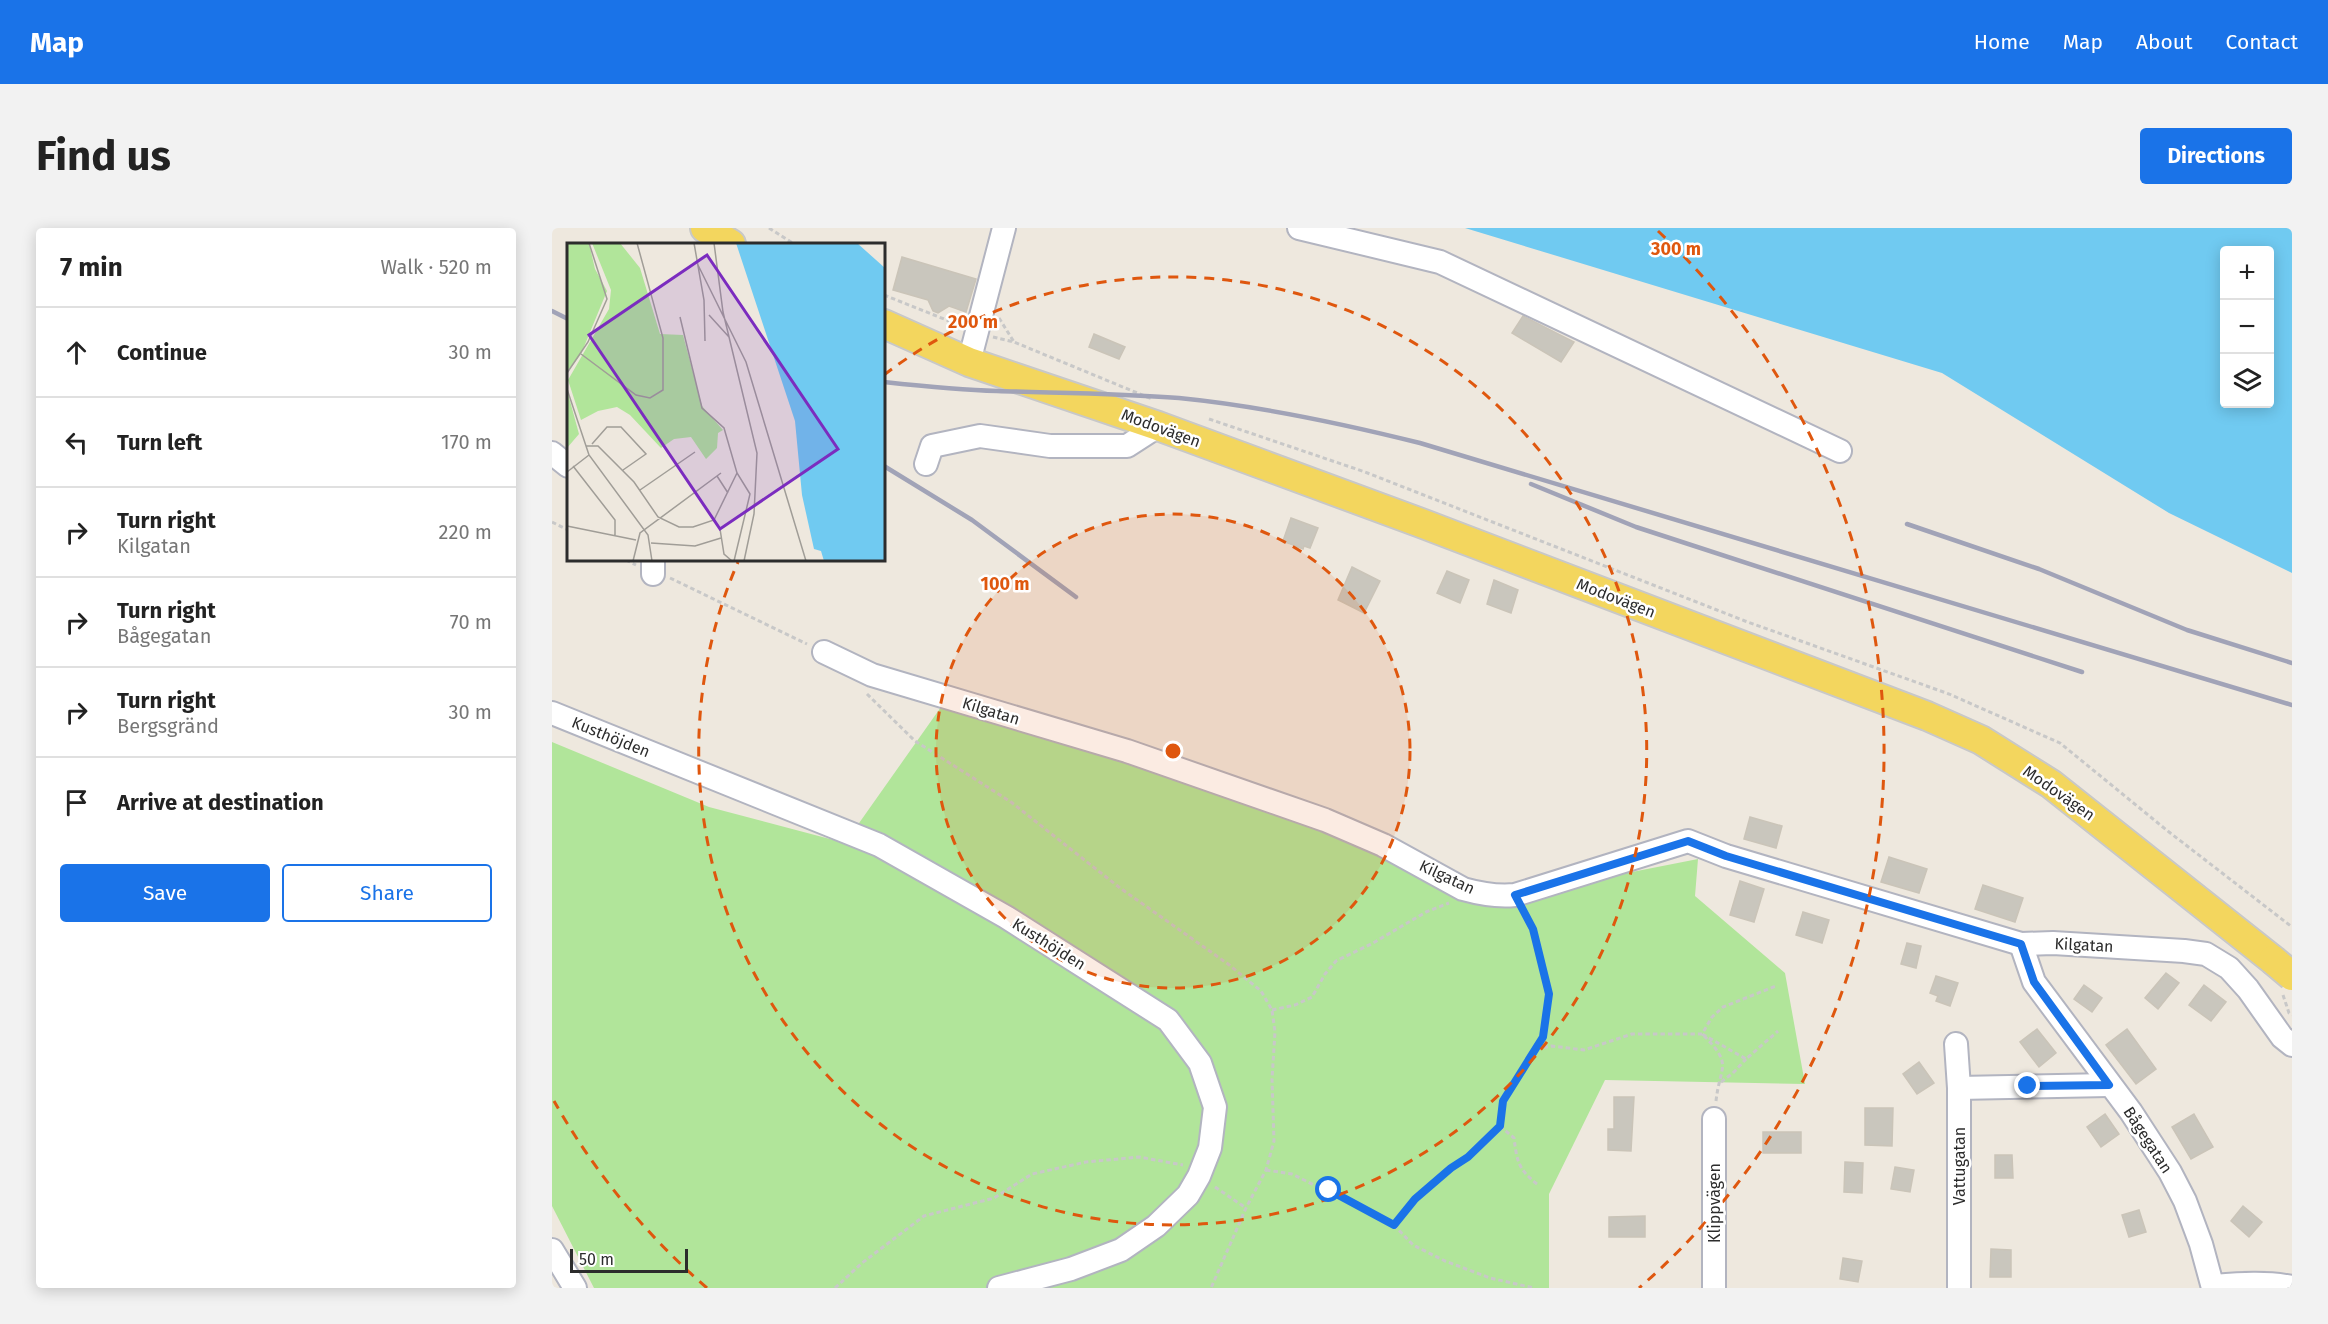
<!DOCTYPE html>
<html lang="en">
<head>
<meta charset="utf-8">
<style>
	body { margin:0; font-family:"Fira Sans",sans-serif; background:#f2f2f2; color:#222 }
	.controls { position:absolute; right:18px; top:18px; display:grid; overflow:hidden; border-radius:6px; box-shadow:0 3px 15px #0003 }
	.controls button { width:54px; height:54px; display:grid; place-items:center; padding:0; border:0; border-bottom:2px solid #e0e0e0; background:#fff; color:#222; font:30px sans-serif }
	.scale { position:absolute; left:18px; bottom:15px; width:118px; box-sizing:border-box; padding-left:6px; border:3px solid #2c2c2c; border-top:0; font-size:16px; line-height:21px; white-space:nowrap; color:#2c2c2c; -webkit-text-stroke:4px #fff; paint-order:stroke }
	.stop { position:absolute; width:18px; height:18px; margin:-14px; border:4px solid #1a73e8; border-radius:50%; background:#fff }
	.stop.end { background:#1a73e8; border-color:#fff; box-shadow:0 2px 6px #0008 }
	.list { margin:0; padding:0; list-style:none }
	h2 { display:flex; justify-content:space-between; align-items:center; height:78px; margin:0; padding:0 24px; font-size:26px }
	h2 small { font-size:20px; font-weight:400; color:#767676 }
	.list li { display:grid; grid-template-columns:39px 1fr auto; gap:18px; align-items:center; box-sizing:border-box; height:90px; padding:0 24px; border-top:2px solid #e0e0e0 }
	.list b { display:block; font-size:22px; white-space:nowrap }
	.list p { margin:0; font-size:20px; white-space:nowrap; color:#767676 }
	.list em { font-size:20px; font-style:normal; color:#767676 }
	.actions { display:flex; gap:12px; padding:18px 24px }
	.actions a { flex:1; padding:14px 0; border:2px solid #1a73e8; border-radius:6px; text-align:center; font-size:21px; color:#1a73e8 }
	.actions .main { background:#1a73e8; color:#fff }
	.icon { flex:none; width:33px; height:33px; fill:none; stroke:currentColor; stroke-width:2; stroke-linecap:round; stroke-linejoin:round }
	.map { position:relative; flex:none; width:1740px; height:1060px; overflow:hidden; border-radius:6px }
	header { display:flex; align-items:center; gap:36px; box-sizing:border-box; height:84px; padding:0 30px; background:#1a73e8; color:#fff }
	header strong { font-size:28px }
	nav { display:flex; gap:33px; margin-inline-start:auto; font-size:21px }
	.intro { display:flex; align-items:center; justify-content:space-between; box-sizing:border-box; height:144px; padding:0 36px }
	h1 { margin:0; font-size:42px }
	.button { padding:15px 27px; border-radius:6px; background:#1a73e8; color:#fff; font-size:21px; font-weight:700 }
	main { display:flex; gap:36px; padding:0 36px }
	aside { flex:1; background:#fff; border-radius:6px; box-shadow:0 3px 15px #0003 }
	.map>svg:first-child { display:block }
	.green { fill:#b1e59a }
	.water { fill:#70caf1; fill-rule:evenodd }
	.building { fill:#c9c6bd; stroke:#cac4b8; stroke-width:1.5 }
	.lines { fill:none; stroke-linecap:round; stroke-linejoin:round }
	.minor-casing { stroke:#b2b4c0; stroke-width:26 }
	.major-casing { stroke:#c8c8c8; stroke-width:32 }
	.path { stroke:#c8c8c8; stroke-width:3; stroke-dasharray:4.5 3; stroke-linecap:butt }
	.minor { stroke:#fff; stroke-width:22 }
	.major { stroke:#f3d65e; stroke-width:28 }
	.rail { stroke:#a1a3b7; stroke-width:4.5 }
	.major-bridge-casing { stroke:#c8c8c8; stroke-width:32; stroke-linecap:butt }
	.major-bridge { stroke:#f3d65e; stroke-width:28 }
	.route { stroke:#1a73e8; stroke-width:8 }
	.ring { fill:none; stroke:#df570e; stroke-width:3; stroke-dasharray:10 8 }
	.labels { text-anchor:middle; dominant-baseline:central; stroke-width:5; stroke-linejoin:round; paint-order:stroke }
	.street-label { font-size:16px; fill:#2c2c2c; stroke:#fff }
	.inset-road { fill:none; stroke:#a09d97; stroke-width:1.5 }
	.view { fill:#7b2cbf; fill-opacity:0.15; stroke:#7b2cbf; stroke-width:3 }
	.inset-edge { fill:none; stroke:#2c2c2c; stroke-width:3 }
	.centre { fill:#df570e; stroke:#fff; stroke-width:3 }
	.ring-label { font-size:18px; text-anchor:middle; font-weight:bold; fill:#df570e; stroke:#fff; stroke-width:5; stroke-linejoin:round; paint-order:stroke }
</style>
</head>
<body>
<header>
<strong>Map</strong>
<nav><a>Home</a><a>Map</a><a>About</a><a>Contact</a></nav>
</header>
<div class="intro"><h1>Find us</h1><a class="button">Directions</a></div>
<main>
<aside>
<h2>7 min<small>Walk · 520 m</small></h2>
<ul class="list">
<li><svg class="icon" aria-label="ahead" viewBox="0 0 24 24"><path d="M12 20V5M6 11l6-6 6 6"/></svg><div><b>Continue</b></div><em>30 m</em></li>
<li><svg class="icon" aria-label="left" viewBox="0 0 24 24"><path d="M17 20v-9H6M10 6l-5 5 5 5"/></svg><div><b>Turn left</b></div><em>170 m</em></li>
<li><svg class="icon" aria-label="right" viewBox="0 0 24 24"><path d="M7 20v-9h11M14 6l5 5-5 5"/></svg><div><b>Turn right</b><p>Kilgatan</p></div><em>220 m</em></li>
<li><svg class="icon" aria-label="right" viewBox="0 0 24 24"><path d="M7 20v-9h11M14 6l5 5-5 5"/></svg><div><b>Turn right</b><p>Bågegatan</p></div><em>70 m</em></li>
<li><svg class="icon" aria-label="right" viewBox="0 0 24 24"><path d="M7 20v-9h11M14 6l5 5-5 5"/></svg><div><b>Turn right</b><p>Bergsgränd</p></div><em>30 m</em></li>
<li><svg class="icon" aria-label="arrive" viewBox="0 0 24 24"><path d="M6 21V4h12l-3 4 3 4H6"/></svg><div><b>Arrive at destination</b></div></li>
</ul>
<div class="actions"><a class="main">Save</a><a>Share</a></div>
</aside>
<div class="map">
<svg width="1740" height="1060" viewBox="0 0 1740 1060">
	<rect width="100%" height="100%" fill="#eee8de"/>
	<polygon class="green" points="389,479 507,511 773,592 911,661 963,667 1146,631 1143,668 1233,745 1253,856 1053,852 997,966 997,1060 42,1060 0,978 0,514 157,579 293,615"/>
	<path class="water" d="M913 0H1740V345L1617 285 1390 145ZM1672 22H1718V176H1672Z"/>
	<g class="building">
		<polygon points="350,29 424,51 414,84 397,78 386,85 381,83 376,72 341,62"/>
		<polygon points="971,88 1022,114 1009,134 960,105"/>
		<polygon points="542,106 573,119 567,131 537,119"/>
		<polygon points="739,290 766,300 758,320 752,318 751,321 731,313"/>
		<polygon points="800,339 828,353 812,385 786,372"/>
		<polygon points="895,343 917,352 908,375 885,365"/>
		<polygon points="942,352 966,362 959,385 935,376"/>
		<polygon points="1198,589 1230,598 1224,620 1192,611"/>
		<polygon points="1337,629 1375,641 1367,665 1329,654"/>
		<polygon points="1188,653 1212,661 1202,694 1178,687"/>
		<polygon points="1431,657 1471,670 1463,694 1423,681"/>
		<polygon points="1251,684 1277,692 1270,715 1244,707"/>
		<polygon points="1355,715 1369,718 1364,740 1349,736"/>
		<polygon points="1614,745 1627,755 1606,781 1593,770"/>
		<polygon points="1384,748 1406,755 1398,778 1384,773 1386,768 1378,765"/>
		<polygon points="1532,757 1550,770 1540,784 1522,771"/>
		<polygon points="1652,757 1674,774 1659,793 1637,777"/>
		<polygon points="1485,801 1504,825 1487,839 1468,814"/>
		<polygon points="1575,801 1604,841 1584,856 1554,817"/>
		<polygon points="1367,834 1382,855 1365,866 1351,846"/>
		<polygon points="1062,869 1082,869 1079,923 1056,922 1056,901 1062,901"/>
		<polygon points="1313,880 1341,880 1340,918 1313,917"/>
		<polygon points="1553,886 1567,906 1549,919 1535,899"/>
		<polygon points="1642,886 1661,919 1639,931 1620,899"/>
		<rect x="1211" y="904" width="38" height="21"/>
		<polygon points="1443,927 1460,927 1461,950 1443,950"/>
		<polygon points="1293,934 1311,935 1310,965 1292,964"/>
		<polygon points="1343,939 1362,942 1358,964 1339,961"/>
		<polygon points="1691,978 1710,994 1697,1009 1679,993"/>
		<polygon points="1587,982 1594,1004 1577,1009 1570,987"/>
		<polygon points="1093,988 1093,1009 1057,1009 1057,989"/>
		<polygon points="1439,1021 1459,1022 1459,1049 1438,1049"/>
		<polygon points="1291,1030 1310,1033 1306,1054 1288,1051"/>
	</g>
	<g class="lines">
		<defs>
			<g id="minor">
				<polyline points="747,0 888,34 1288,223"/>
				<polyline points="417,134 452,0"/>
				<polyline points="0,225 16,238"/>
				<polyline points="374,236 380,218 428,208 498,218 575,218 606,198"/>
				<polyline points="101,332 101,346"/>
				<path d="M272 424 320 447 575 523 773 592 831 617 911 661C929 666 945 669 963 667L1136 613 1174 628 1469 716 1501 715 1632 723 1654 726 1677 740 1696 761 1730 809 1740 817"/>
				<polyline points="0,485 327,617 454,689 616,792 648,835 663,879 658,920 647,948 636,967 604,998 569,1022 519,1041 447,1060"/>
				<polyline points="1469,716 1482,754 1579,884 1618,944 1633,973 1649,1016 1661,1060"/>
				<polyline points="1404,816 1407,860 1407,1060"/>
				<polyline points="1407,860 1557,857"/>
				<polyline points="1162,891 1162,1060"/>
				<polyline points="0,1022 23,1060"/>
				<path d="M1661 1058C1688 1056 1714 1054 1740 1059"/>
			</g>
			<g id="major">
				<polyline points="153,0 179,16"/>
				<polyline points="332,96 417,134 606,198 869,295 1375,488 1429,512 1499,556 1721,732"/>
			</g>
		</defs>
		<use href="#minor" class="minor-casing"/>
		<use href="#major" class="major-casing"/>
		<g class="path">
			<polyline points="217,0 242,16"/>
			<polyline points="332,67 407,97"/>
			<polyline points="447,90 462,114"/>
			<polyline points="441,109 462,114 600,171"/>
			<polyline points="657,191 813,244 1193,393 1397,466 1508,515 1617,604 1740,699"/>
			<polyline points="0,294 16,302"/>
			<polyline points="74,332 84,337"/>
			<polyline points="118,350 255,416"/>
			<polyline points="315,466 363,513 459,574 568,660 676,736 709,763 720,782 723,804 720,851 722,913 714,942 694,980 659,1060"/>
			<polyline points="1731,767 1737,785 1740,787"/>
			<polyline points="720,782 743,777 760,769 773,746 784,733 821,715 874,684 897,675"/>
			<polyline points="984,821 1000,818 1032,822 1080,806 1150,806 1160,789 1171,779 1224,758"/>
			<polyline points="1169,854 1181,845 1194,831"/>
			<path d="M1164 873C1168 837 1182 837 1150 806L1194 831 1226 803"/>
			<path d="M948 898 962 910C965 933 966 941 985 956"/>
			<polyline points="714,942 740,946 842,997 863,971 899,941 916,929 948,898 951,873 991,809 997,766 981,701 971,682"/>
			<polyline points="663,959 694,980"/>
			<polyline points="842,997 861,1017 893,1033 938,1050 982,1060"/>
			<polyline points="283,1060 310,1035 372,988 442,970 480,946 534,934 587,929 631,937"/>
		</g>
		<use href="#minor" class="minor"/>
		<use href="#major" class="major"/>
		<g class="rail">
			<polyline points="0,83 16,91"/>
			<path d="M332 154C369 158 407 162 445 163 505 165 566 165 627 170 708 178 788 195 868 215L1740 477"/>
			<polyline points="332,238 420,292 524,369"/>
			<polyline points="979,256 1084,299 1530,444"/>
			<polyline points="1355,296 1487,341 1635,402 1740,435"/>
		</g>
		<defs>
			<polyline id="major-bridge" points="1721,732 1740,748"/>
		</defs>
		<use href="#major-bridge" class="major-bridge-casing"/>
		<use href="#major-bridge" class="major-bridge"/>
	</g>
	<g class="lines">
		<polyline class="route" points="777,962 842,997 863,971 899,940 916,929 948,898 951,873 991,809 997,766 981,701 963,667 1136,613 1174,628 1469,716 1482,754 1557,857 1476,858"/>
	</g>
	<circle cx="621" cy="523" r="237" fill="#df570e" fill-opacity=".12"/>
	<g class="ring">
		<circle cx="621" cy="523" r="237"/>
		<path d="M332 147A474 474 0 1 1 186 334"/>
		<path d="M155 1060A711 711 0 0 1 2 873M1106 3A711 711 0 0 1 1087 1060"/>
	</g>
	<g class="labels">
		<g class="street-label">
			<text transform="translate(609 200) rotate(20)">Modovägen</text>
			<text transform="translate(1064 370) rotate(21)">Modovägen</text>
			<text transform="translate(439 483) rotate(17)">Kilgatan</text>
			<text transform="translate(59 509) rotate(22)">Kusthöjden</text>
			<text transform="translate(1507 565) rotate(35)">Modovägen</text>
			<text transform="translate(895 649) rotate(25)">Kilgatan</text>
			<text transform="translate(497 716) rotate(32)">Kusthöjden</text>
			<text transform="translate(1532 717) rotate(3)">Kilgatan</text>
			<text transform="translate(1596 912) rotate(57)">Bågegatan</text>
			<text transform="translate(1407 938) rotate(-90)">Vattugatan</text>
			<text transform="translate(1162 975) rotate(-90)">Klippvägen</text>
		</g>
	</g>
	<g transform="translate(15 15)">
		<rect width="318" height="318" fill="#eee8de"/>
		<path d="M0 0H22L28 26 40 48 14 111 0 130ZM25 0H53L73 25 93 91 116 92 135 163 156 187 151 190 150 205 139 216 124 194 107 196 94 205 63 172 50 164 31 168 14 177 1 137 42 66 44 47ZM0 147 12 191 0 205Z" fill="#b1e59a"/>
		<path d="M169 0H290L318 25V318H257L254 308 247 306 235 252 228 178Z" fill="#70caf1"/>
		<path class="inset-road" d="M127 0 137 57 138 98M147 0 156 69 190 210 187 271 177 318M131 22 179 119 239 318M142 72 162 94M113 74 135 165 157 185 170 230 183 251 167 318M14 111 69 152 83 155 96 147V95L70 0M0 130 21 99 40 56 22 0M0 146 22 212 81 292 85 318M25 201 40 184H54L79 211 56 227M19 203H31L67 239 91 274 112 284H126L147 277 170 230M6 223 48 277V294M0 229 22 212M150 233 161 250M73 247 128 209M147 277 153 286 157 311 165 318M0 283 69 297M84 300 128 303 154 295M66 318 73 290 154 230"/>
		<path class="view" d="M140 12 271 206 153 286 22 92Z"/>
		<rect width="318" height="318" class="inset-edge"/>
	</g>
	<circle cx="621" cy="523" r="9" class="centre"/>
	<g class="ring-label">
		<text x="1124" y="27">300 m</text>
		<text x="421" y="100">200 m</text>
		<text x="453" y="362">100 m</text>
	</g>
</svg>
<div class="controls">
<button>+</button>
<button>−</button>
<button><svg class="icon" aria-label="layers" viewBox="0 0 24 24"><path d="M12 4l9 5-9 5-9-5zM3 14l9 5 9-5"/></svg></button>
</div>
<div class="scale">50 m</div>
<div class="stop" style="left:777px;top:962px"></div>
<div class="stop end" style="left:1476px;top:858px"></div>
</div>
</main>
</body>
</html>
